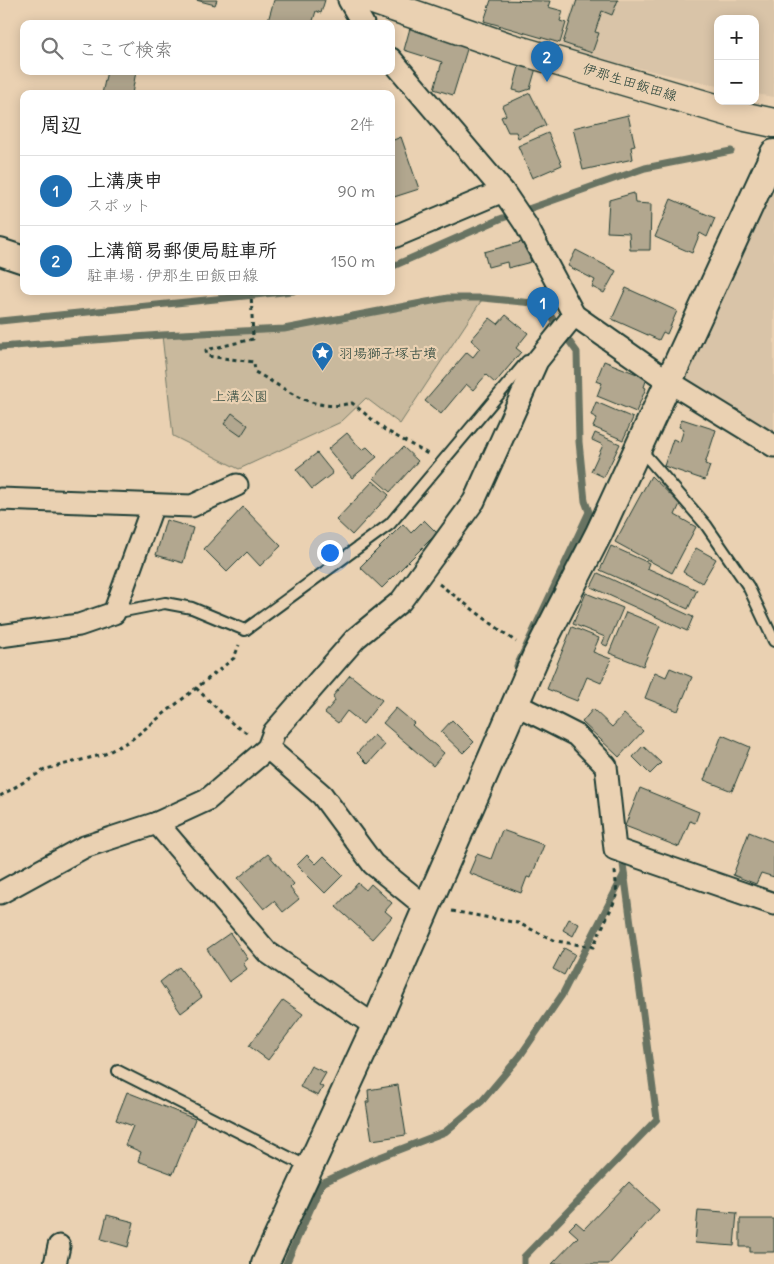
<!DOCTYPE html>
<html lang="ja">
<head>
<meta charset="utf-8">
<style>
	body { margin:0; font-family:Delius,"Klee One",sans-serif; background:#f2f2f2; color:#222 }
	.controls { position:absolute; right:15px; top:15px; display:grid; overflow:hidden; border-radius:10px; box-shadow:0 2px 12px #0003 }
	.controls button { width:45px; height:45px; display:grid; place-items:center; padding:0; border:0; border-bottom:1px solid #e0e0e0; background:#fff; color:#222; font:25px sans-serif }
	.you { position:absolute; left:329px; top:552px; width:18px; height:18px; margin:-12px; border:4px solid #fff; border-radius:50%; background:#1a73e8; box-shadow:0 0 0 8px #1a73e833 }
	.badge { display:grid; place-items:center; width:32px; height:32px; border-radius:50%; background:#1f6fb2; color:#fff; font-size:16px; font-weight:700 }
	.pin { position:absolute; translate:-50% -41px; filter:drop-shadow(0 1px 2px #0008) }
	.pin::after { content:''; position:absolute; top:26px; width:18px; height:15px; background:inherit; clip-path:polygon(0 0,100% 0,50% 100%) }
	.list { margin:0; padding:0; list-style:none }
	h2 { display:flex; justify-content:space-between; align-items:center; height:65px; margin:0; padding:0 20px; font-size:21px }
	h2 small { font-size:16px; font-weight:400; color:#767676 }
	.list li { display:grid; grid-template-columns:32px 1fr auto; gap:15px; align-items:center; box-sizing:border-box; height:70px; padding:0 20px; border-top:1px solid #e0e0e0 }
	.list b { display:block; font-size:19px; white-space:nowrap }
	.list p { margin:0; font-size:16px; white-space:nowrap; color:#767676 }
	.list em { font-size:16px; font-style:normal; color:#767676 }
	.icon { flex:none; width:28px; height:28px; fill:none; stroke:currentColor; stroke-width:2; stroke-linecap:round; stroke-linejoin:round }
	.map { position:relative; flex:none; width:774px; height:1264px; overflow:hidden }
	.search { position:absolute; background:#fff; box-shadow:0 2px 12px #0003; left:20px; top:20px; width:375px; height:55px; display:flex; align-items:center; gap:12px; box-sizing:border-box; padding:0 18px; border-radius:10px; color:#767676; font-size:19px }
	.panel { position:absolute; background:#fff; box-shadow:0 2px 12px #0003; left:20px; top:90px; width:375px; height:205px; border-radius:10px }
	.map>svg:first-child { display:block }
	.built { fill:#d9c4a8 }
	.green { fill:#c9b99d; stroke:#747b68 }
	.lines { fill:none; stroke-linecap:round; stroke-linejoin:round }
	.stream { stroke:#687362; stroke-width:7 }
	.building { fill:#b2a78f; stroke:#1f3d34 }
	.service-casing { stroke:#1f3d34; stroke-width:14 }
	.minor-casing { stroke:#1f3d34; stroke-width:25 }
	.tertiary-casing { stroke:#1f3d34; stroke-width:30 }
	.primary-casing { stroke:#1f3d34; stroke-width:31 }
	.path { stroke:#1f3d34; stroke-width:3; stroke-dasharray:4 4; stroke-linecap:butt }
	.service { stroke:#ead1b2; stroke-width:10 }
	.minor { stroke:#ead1b2; stroke-width:21 }
	.tertiary { stroke:#ead1b2; stroke-width:26 }
	.primary { stroke:#ead1b2; stroke-width:28 }
	.labels { text-anchor:middle; dominant-baseline:central; stroke-width:4.5; stroke-linejoin:round; paint-order:stroke }
	.street-label { font-size:14px; fill:#1f3d34; stroke:#ead1b2 }
	.poi-label { font-size:14px; fill:#1f3d34; stroke:#ead1b2; text-anchor:start }
	.park-label { font-size:14px; fill:#30493e; stroke:#ead1b2 }
</style>
</head>
<body>
<div class="map">
<svg width="774" height="1264" viewBox="0 0 774 1264">
	<rect width="100%" height="100%" fill="#ead1b2"/>
	<filter id="ink" filterUnits="userSpaceOnUse"><feTurbulence type="fractalNoise" baseFrequency=".02" numOctaves="2"/><feDisplacementMap in="SourceGraphic" scale="10" xChannelSelector="R" yChannelSelector="G"/><feConvolveMatrix kernelMatrix="1 2 1 2 8 2 1 2 1" color-interpolation-filters="sRGB"/></filter>
	<g filter="url(#ink)">
		<g class="built">
			<polygon points="575,0 774,0 774,97 755,94 755,19 718,19 718,86 559,50"/>
			<polygon points="774,168 774,432 684,378"/>
		</g>
		<polygon class="green" points="448,298 483,298 400,424 366,398 341,422 239,469 173,436 162,335 284,329"/>
		<g class="lines">
			<g class="stream">
				<polyline points="391,267 500,219 645,168 731,151"/>
				<polyline points="0,321 293,291"/>
				<polyline points="0,347 162,335 284,329 448,298 483,298 533,303 550,315 577,352 579,442 585,501 589,512 517,666"/>
				<polyline points="286,1264 322,1183 367,1162 445,1132 482,1101 520,1056 562,995 624,874"/>
				<polyline points="524,1264 524,1257 657,1119 623,864"/>
			</g>
		</g>
		<g class="building">
			<polygon points="196,0 217,0 215,5"/>
			<polygon points="274,0 325,0 321,13 316,11 312,24 279,24 268,21"/>
			<polygon points="491,0 550,1 548,7 563,11 560,21 566,23 560,43 484,21"/>
			<polygon points="577,0 618,0 612,15 602,11 595,32 599,33 592,53 563,43"/>
			<polygon points="410,28 468,46 453,95 434,89 442,62 404,50"/>
			<polygon points="520,63 536,68 530,89 521,92 513,90"/>
			<polygon points="107,71 136,71 132,94 102,94"/>
			<polygon points="530,93 546,125 518,138 516,132 508,132 501,117 506,115 502,106"/>
			<polygon points="628,115 635,146 631,147 633,159 583,170 573,128"/>
			<polygon points="548,133 562,165 532,178 518,146"/>
			<polygon points="401,137 419,189 391,198 391,141"/>
			<polygon points="634,193 635,203 651,204 650,250 630,250 629,233 607,232 609,200"/>
			<polygon points="671,199 715,218 707,237 700,233 692,253 655,237"/>
			<polygon points="525,241 531,262 508,268 507,262 488,267 484,252"/>
			<polygon points="576,250 616,271 604,293 592,287 595,280 568,266"/>
			<polygon points="626,288 677,311 667,334 663,332 659,340 612,319"/>
			<polygon points="506,315 528,333 516,348 521,352 495,383 486,375 473,390 466,384 441,414 425,401 467,352 473,357 480,348 471,340 490,318 498,324"/>
			<polygon points="604,361 647,378 644,387 646,388 636,412 597,396 602,383 596,381"/>
			<polygon points="596,402 633,418 623,440 593,427 597,418 591,415"/>
			<polygon points="232,413 248,425 241,436 224,424"/>
			<polygon points="682,419 716,430 705,464 710,466 705,480 664,466 673,439 680,442 684,429 679,427"/>
			<polygon points="347,433 362,450 367,447 377,457 352,478 328,449"/>
			<polygon points="595,433 620,444 604,477 591,471 603,445 592,440"/>
			<polygon points="403,447 418,461 390,492 374,478"/>
			<polygon points="317,453 333,473 312,489 296,469"/>
			<polygon points="651,476 680,504 675,515 696,527 672,573 615,542"/>
			<polygon points="373,481 389,495 352,535 336,520"/>
			<polygon points="243,507 281,546 260,566 247,552 227,572 204,549"/>
			<polygon points="166,520 193,528 183,563 156,555"/>
			<polygon points="424,520 437,533 382,588 360,567 403,524 411,533"/>
			<polygon points="611,546 649,563 647,568 697,590 688,609 600,570"/>
			<polygon points="696,548 716,559 702,583 683,572"/>
			<polygon points="598,573 693,617 687,631 591,587"/>
			<polygon points="586,593 623,608 607,646 602,644 605,637 573,624"/>
			<polygon points="626,612 660,626 643,666 609,653"/>
			<polygon points="572,627 599,638 593,652 611,659 601,683 587,677 577,701 547,689"/>
			<polygon points="670,668 692,677 678,711 645,698 655,672 666,677"/>
			<polygon points="350,675 382,700 363,724 347,711 338,723 325,713 335,701 333,696"/>
			<polygon points="396,708 414,723 412,725 444,753 433,766 383,723"/>
			<polygon points="593,709 612,727 624,714 643,731 619,757 582,722"/>
			<polygon points="452,720 474,742 463,753 441,732"/>
			<polygon points="374,735 385,745 368,764 357,753"/>
			<polygon points="722,735 750,747 732,791 704,780"/>
			<polygon points="643,746 661,763 650,774 633,757"/>
			<polygon points="640,788 699,812 695,823 690,821 679,847 625,826"/>
			<polygon points="502,830 544,845 531,878 527,877 521,893 469,873 477,854 491,859"/>
			<polygon points="749,832 774,842 774,877 761,873 756,884 733,875"/>
			<polygon points="268,854 294,884 290,888 299,899 283,912 274,901 264,909 238,878"/>
			<polygon points="307,855 316,864 324,856 343,875 325,893 297,865"/>
			<polygon points="358,883 366,890 371,884 392,903 385,911 392,917 372,939 336,907"/>
			<polygon points="569,919 579,924 573,936 563,930"/>
			<polygon points="230,933 248,959 243,963 247,969 229,982 207,949"/>
			<polygon points="564,948 575,954 564,975 553,969"/>
			<polygon points="179,967 202,997 181,1013 160,982"/>
			<polygon points="283,1000 303,1014 268,1060 249,1046"/>
			<polygon points="311,1066 326,1073 319,1085 323,1087 318,1096 300,1087"/>
			<polygon points="398,1085 406,1135 372,1140 366,1102 369,1102 368,1090"/>
			<polygon points="127,1092 195,1119 173,1174 138,1161 141,1152 125,1145 133,1126 116,1120"/>
			<polygon points="629,1182 659,1210 609,1264 552,1264 578,1237 569,1229 576,1222 584,1229"/>
			<polygon points="698,1210 737,1213 734,1246 695,1243"/>
			<polygon points="107,1215 134,1222 128,1247 101,1239"/>
			<polygon points="740,1219 774,1219 774,1252 750,1252 750,1247 740,1247"/>
		</g>
		<g class="lines">
			<defs>
				<g id="service">
					<polyline points="640,449 706,525 748,586 774,641"/>
					<polyline points="114,613 165,603 192,608 245,630 390,524 527,361 533,361"/>
					<polyline points="118,1071 308,1167"/>
				</g>
				<g id="minor">
					<polyline points="349,0 363,24"/>
					<polyline points="391,59 503,191 526,225 574,315 668,381 774,446"/>
					<polyline points="391,238 503,191"/>
					<polyline points="0,499 192,506 237,485"/>
					<polyline points="0,636 79,625 114,613 153,505"/>
					<polyline points="515,704 576,735 606,766 615,849 774,904"/>
					<polyline points="268,748 322,795 373,864 426,907"/>
					<polyline points="157,823 267,952 375,1026"/>
					<polyline points="0,893 84,847 157,823 207,800 268,748 274,732 356,638 401,601 474,501 537,361 574,315"/>
					<polyline points="55,1264 59,1246"/>
				</g>
				<g id="tertiary">
					<polyline points="0,252 24,260"/>
					<polyline points="265,1264 375,1026 536,656 599,533 774,153"/>
				</g>
				<polyline id="primary" points="373,0 508,47 746,117 774,123"/>
			</defs>
			<use href="#service" class="service-casing"/>
			<use href="#minor" class="minor-casing"/>
			<use href="#tertiary" class="tertiary-casing"/>
			<use href="#primary" class="primary-casing"/>
			<g class="path">
				<path d="M251 291 253 339 206 350 207 356 254 362 255 372C289 390 311 413 352 403L385 430 428 454"/>
				<polyline points="439,584 516,642"/>
				<polyline points="196,688 234,725 250,735"/>
				<polyline points="0,796 46,769 105,754 131,740 234,658 239,645"/>
				<polyline points="452,911 518,923 556,941 593,947 617,896 615,871"/>
			</g>
			<use href="#service" class="service"/>
			<use href="#minor" class="minor"/>
			<use href="#tertiary" class="tertiary"/>
			<use href="#primary" class="primary"/>
		</g>
	</g>
	<defs>
		<symbol id="sight-pin" viewBox="-11 -11 22 30"><path d="M0 17L-7.5 6A9.5 9.5 0 1 1 7.5 6Z" fill="#1f6fb2" stroke="#ead1b2"/><path d="M0-6L1.8-2.2L6-1.7L2.9 1.2L3.7 5.4L0 3.3L-3.7 5.4L-2.9 1.2L-6-1.7L-1.8-2.2Z" fill="#fff"/></symbol>
	</defs>
	<g fill-rule="evenodd">
		<use href="#sight-pin" x="310" y="340" width="25" height="34"/>
	</g>
	<g class="labels">
		<g class="street-label">
			<text transform="translate(630 82) rotate(17)">伊那生田飯田線</text>
		</g>
		<g class="poi-label">
			<text x="339" y="353">羽場獅子塚古墳</text>
		</g>
		<g class="park-label">
			<text x="240" y="396">上溝公園</text>
		</g>
	</g>
</svg>
<div class="controls">
<button>+</button>
<button>−</button>
</div>
<div class="you"></div>
<div class="pin badge" style="left:543px;top:328px">1</div>
<div class="pin badge" style="left:547px;top:82px">2</div>
<div class="search"><svg class="icon" aria-label="search" viewBox="0 0 24 24"><circle cx="10" cy="10" r="6"/><path d="M15 15l6 6"/></svg>ここで検索</div>
<section class="panel">
<h2>周辺<small>2件</small></h2>
<ul class="list">
<li><span class="badge">1</span><div><b>上溝庚申</b><p>スポット</p></div><em>90 m</em></li>
<li><span class="badge">2</span><div><b>上溝簡易郵便局駐車所</b><p>駐車場 · 伊那生田飯田線</p></div><em>150 m</em></li>
</ul>
</section>
</div>
</body>
</html>
